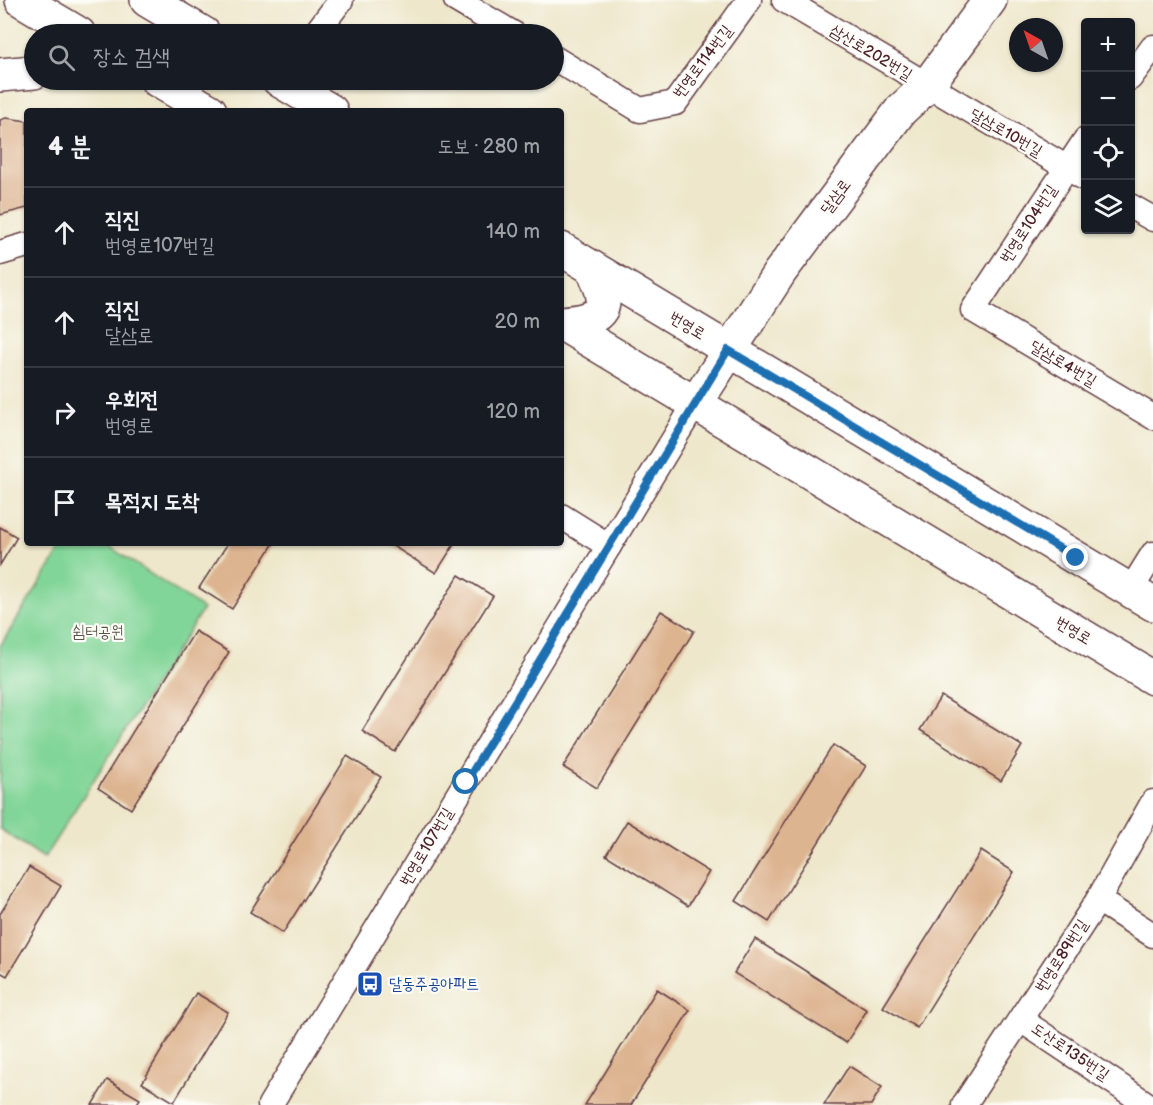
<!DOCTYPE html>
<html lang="ko">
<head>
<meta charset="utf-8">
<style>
	body { margin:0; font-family:"Balsamiq Sans","Poor Story",sans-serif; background:#20242c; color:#f1f3f6 }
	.controls { position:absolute; right:18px; top:18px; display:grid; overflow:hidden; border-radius:6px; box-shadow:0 2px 4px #0004 }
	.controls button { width:54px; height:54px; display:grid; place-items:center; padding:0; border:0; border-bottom:2px solid #363941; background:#171b24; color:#f1f3f6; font:30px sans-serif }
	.compass { position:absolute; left:1009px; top:18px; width:54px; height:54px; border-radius:50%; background:#171b24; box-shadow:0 2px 4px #0004; rotate:320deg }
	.stop { position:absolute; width:18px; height:18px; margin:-14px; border:4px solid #1f6fb2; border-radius:50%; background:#fff }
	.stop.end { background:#1f6fb2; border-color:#fff; box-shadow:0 2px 6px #0008 }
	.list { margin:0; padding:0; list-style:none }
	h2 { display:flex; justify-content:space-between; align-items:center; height:78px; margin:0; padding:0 24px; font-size:26px }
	h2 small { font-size:20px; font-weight:400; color:#9ea1a6 }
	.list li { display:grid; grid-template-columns:39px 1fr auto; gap:18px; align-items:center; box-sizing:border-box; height:90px; padding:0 24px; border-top:2px solid #363941 }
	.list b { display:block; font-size:22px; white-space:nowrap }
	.list p { margin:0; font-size:20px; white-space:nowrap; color:#9ea1a6 }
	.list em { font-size:20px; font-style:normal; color:#9ea1a6 }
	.icon { flex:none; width:33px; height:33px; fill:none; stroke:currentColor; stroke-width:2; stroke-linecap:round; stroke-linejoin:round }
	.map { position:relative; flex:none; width:1153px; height:1105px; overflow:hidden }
	.search { position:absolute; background:#171b24; box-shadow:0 2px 4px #0004; left:24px; top:24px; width:540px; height:66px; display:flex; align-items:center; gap:15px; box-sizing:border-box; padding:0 21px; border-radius:33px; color:#9ea1a6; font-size:22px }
	.panel { position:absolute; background:#171b24; box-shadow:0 2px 4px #0004; left:24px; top:108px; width:540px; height:438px; border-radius:6px }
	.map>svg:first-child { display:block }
	.green { fill:#82d598; stroke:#667a62; stroke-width:1.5 }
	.building { fill:#ddb490 }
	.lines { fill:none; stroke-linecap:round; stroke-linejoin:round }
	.street-casing { stroke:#633d43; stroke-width:27 }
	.secondary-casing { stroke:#633d43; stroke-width:36 }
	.street { stroke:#fff; stroke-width:24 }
	.secondary { stroke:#fff; stroke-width:33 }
	.route { stroke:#1f6fb2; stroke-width:8 }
	.labels { text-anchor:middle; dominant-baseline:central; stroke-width:4.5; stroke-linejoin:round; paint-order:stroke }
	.street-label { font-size:16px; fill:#4a1f2b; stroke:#fdfcf7 }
	.park-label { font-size:16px; fill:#5b564c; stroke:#fdfcf7 }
	.transit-label { font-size:16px; fill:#164399; stroke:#fdfcf7; text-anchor:start }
</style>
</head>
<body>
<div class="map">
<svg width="1153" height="1105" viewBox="0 0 1153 1105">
	<rect width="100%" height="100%" fill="#fdfcf7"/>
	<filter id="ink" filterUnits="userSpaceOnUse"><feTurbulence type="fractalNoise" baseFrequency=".0167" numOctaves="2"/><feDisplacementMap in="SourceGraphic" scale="12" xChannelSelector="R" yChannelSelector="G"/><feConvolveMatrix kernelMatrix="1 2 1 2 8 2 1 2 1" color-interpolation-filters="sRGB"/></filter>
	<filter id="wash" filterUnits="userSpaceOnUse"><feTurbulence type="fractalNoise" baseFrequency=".008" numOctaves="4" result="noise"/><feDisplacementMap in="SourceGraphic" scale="24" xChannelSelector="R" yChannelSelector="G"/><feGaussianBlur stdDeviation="1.35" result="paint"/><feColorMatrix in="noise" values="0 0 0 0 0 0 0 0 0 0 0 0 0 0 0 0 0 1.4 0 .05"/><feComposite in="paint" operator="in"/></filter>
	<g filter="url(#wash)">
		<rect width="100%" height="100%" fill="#eee7cb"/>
		<polygon class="green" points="65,543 104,543 203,609 44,858 0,829 0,646"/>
		<g id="blocks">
			<g class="building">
				<polygon points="6,118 27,121 27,208 0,215 0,120"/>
				<polygon points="0,527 17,537 0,565"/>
				<polygon points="228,543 274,543 232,609 199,588"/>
				<polygon points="388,543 455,543 436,573"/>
				<polygon points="459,575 493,596 395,752 362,731"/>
				<polygon points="661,611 694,631 597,788 563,767"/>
				<polygon points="195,631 229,652 131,809 98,788"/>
				<polygon points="941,696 1022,746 1001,781 920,730"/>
				<polygon points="833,745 866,766 769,922 736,901"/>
				<polygon points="347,756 381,777 283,933 250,912"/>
				<polygon points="627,821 709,872 688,906 606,855"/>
				<polygon points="981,851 1014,872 917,1028 883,1007"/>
				<polygon points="29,867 61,886 7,976 0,972 0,914"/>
				<polygon points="755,939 867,1010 846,1043 734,973"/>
				<polygon points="657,989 690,1010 631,1105 585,1105"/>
				<polygon points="196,993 228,1012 174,1102 142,1083"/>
				<polygon points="849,1066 882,1087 871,1105 824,1105"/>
				<polygon points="107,1080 140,1099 136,1105 92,1105"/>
			</g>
		</g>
	</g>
	<g filter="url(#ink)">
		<use href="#blocks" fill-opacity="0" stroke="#633d43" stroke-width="1.5"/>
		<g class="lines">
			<defs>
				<g id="street">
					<polyline points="456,0 514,34"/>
					<polyline points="784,0 1086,179"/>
					<polyline points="315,34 341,0"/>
					<polyline points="554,58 640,110 675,103 749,0"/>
					<polyline points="1130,78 1153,47"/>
					<polyline points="1086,139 973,310 1153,417"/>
					<polyline points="1130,206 1153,219"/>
					<polyline points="0,253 27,245"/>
					<polyline points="561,516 609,546"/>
					<polyline points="1130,591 1153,554"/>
					<polyline points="1098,900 1153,935"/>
					<polyline points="1021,1020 1148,1105"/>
					<polyline points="270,1105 695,404"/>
					<polyline points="964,1105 1098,900 1153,802"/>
				</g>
				<g id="secondary">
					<polyline points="22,0 79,34"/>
					<polyline points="147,0 204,34"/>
					<polyline points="0,75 34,72"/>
					<polyline points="157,80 210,111"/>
					<polyline points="279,80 331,111"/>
					<polyline points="561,249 1153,604"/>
					<polyline points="561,323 1153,678"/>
					<path d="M561 323C607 320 612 307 592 268"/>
					<polyline points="695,404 780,272 901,110 926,87 990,0"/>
				</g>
			</defs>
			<use href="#street" class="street-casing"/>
			<use href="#secondary" class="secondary-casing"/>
			<use href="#street" class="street"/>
			<use href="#secondary" class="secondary"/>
		</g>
	</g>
	<g class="lines" filter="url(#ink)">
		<polyline class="route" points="466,782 728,350 1076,558"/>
	</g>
	<defs>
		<symbol id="bus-square" viewBox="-11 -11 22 22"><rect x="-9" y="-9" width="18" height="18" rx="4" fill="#1a4fb4" stroke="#fdfcf7"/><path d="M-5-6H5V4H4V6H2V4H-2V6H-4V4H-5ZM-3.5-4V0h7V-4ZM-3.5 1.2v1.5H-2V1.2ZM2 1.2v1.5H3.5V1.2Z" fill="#fff"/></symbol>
	</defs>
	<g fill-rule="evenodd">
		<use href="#bus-square" x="355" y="969" width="30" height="30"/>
	</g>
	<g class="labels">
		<g class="street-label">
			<text transform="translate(871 53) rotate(31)">삼산로202번길</text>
			<text transform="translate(703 62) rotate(-53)">번영로114번길</text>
			<text transform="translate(1006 133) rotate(30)">달삼로10번길</text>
			<text transform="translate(836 197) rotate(-53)">달삼로</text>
			<text transform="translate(1029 224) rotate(-57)">번영로104번길</text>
			<text transform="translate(687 326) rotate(31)">번영로</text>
			<text transform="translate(1063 364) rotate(31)">달삼로4번길</text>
			<text transform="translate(1073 631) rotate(31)">번영로</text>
			<text transform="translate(427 847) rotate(-59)">번영로107번길</text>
			<text transform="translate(1062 956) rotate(-57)">번영로89번길</text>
			<text transform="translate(1070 1052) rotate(34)">도산로135번길</text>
		</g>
		<g class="park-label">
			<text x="98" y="632">쉼터공원</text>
		</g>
		<g class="transit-label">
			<text x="389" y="984">달동주공아파트</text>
		</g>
	</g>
</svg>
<div class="controls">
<button>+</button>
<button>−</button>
<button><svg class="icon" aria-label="locate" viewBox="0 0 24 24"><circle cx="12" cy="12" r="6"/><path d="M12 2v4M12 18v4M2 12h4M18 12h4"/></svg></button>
<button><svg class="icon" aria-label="layers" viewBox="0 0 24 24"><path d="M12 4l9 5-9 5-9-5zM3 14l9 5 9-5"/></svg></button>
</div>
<svg class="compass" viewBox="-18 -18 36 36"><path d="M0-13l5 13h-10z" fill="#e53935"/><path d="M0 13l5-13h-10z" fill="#9ea1a6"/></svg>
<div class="stop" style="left:466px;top:782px"></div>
<div class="stop end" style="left:1076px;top:558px"></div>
<div class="search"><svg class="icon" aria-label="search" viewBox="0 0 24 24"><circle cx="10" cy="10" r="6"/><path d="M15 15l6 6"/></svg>장소 검색</div>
<section class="panel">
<h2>4 분<small>도보 · 280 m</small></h2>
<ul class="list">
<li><svg class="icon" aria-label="ahead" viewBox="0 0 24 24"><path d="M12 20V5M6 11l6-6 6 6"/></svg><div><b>직진</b><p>번영로107번길</p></div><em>140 m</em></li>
<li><svg class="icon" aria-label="ahead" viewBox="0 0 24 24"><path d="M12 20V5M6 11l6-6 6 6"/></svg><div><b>직진</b><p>달삼로</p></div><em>20 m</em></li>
<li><svg class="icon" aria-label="right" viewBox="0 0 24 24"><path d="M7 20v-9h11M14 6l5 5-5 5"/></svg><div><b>우회전</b><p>번영로</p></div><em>120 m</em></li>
<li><svg class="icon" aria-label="arrive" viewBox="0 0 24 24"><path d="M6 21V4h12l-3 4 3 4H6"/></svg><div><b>목적지 도착</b></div></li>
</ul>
</section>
</div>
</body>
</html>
